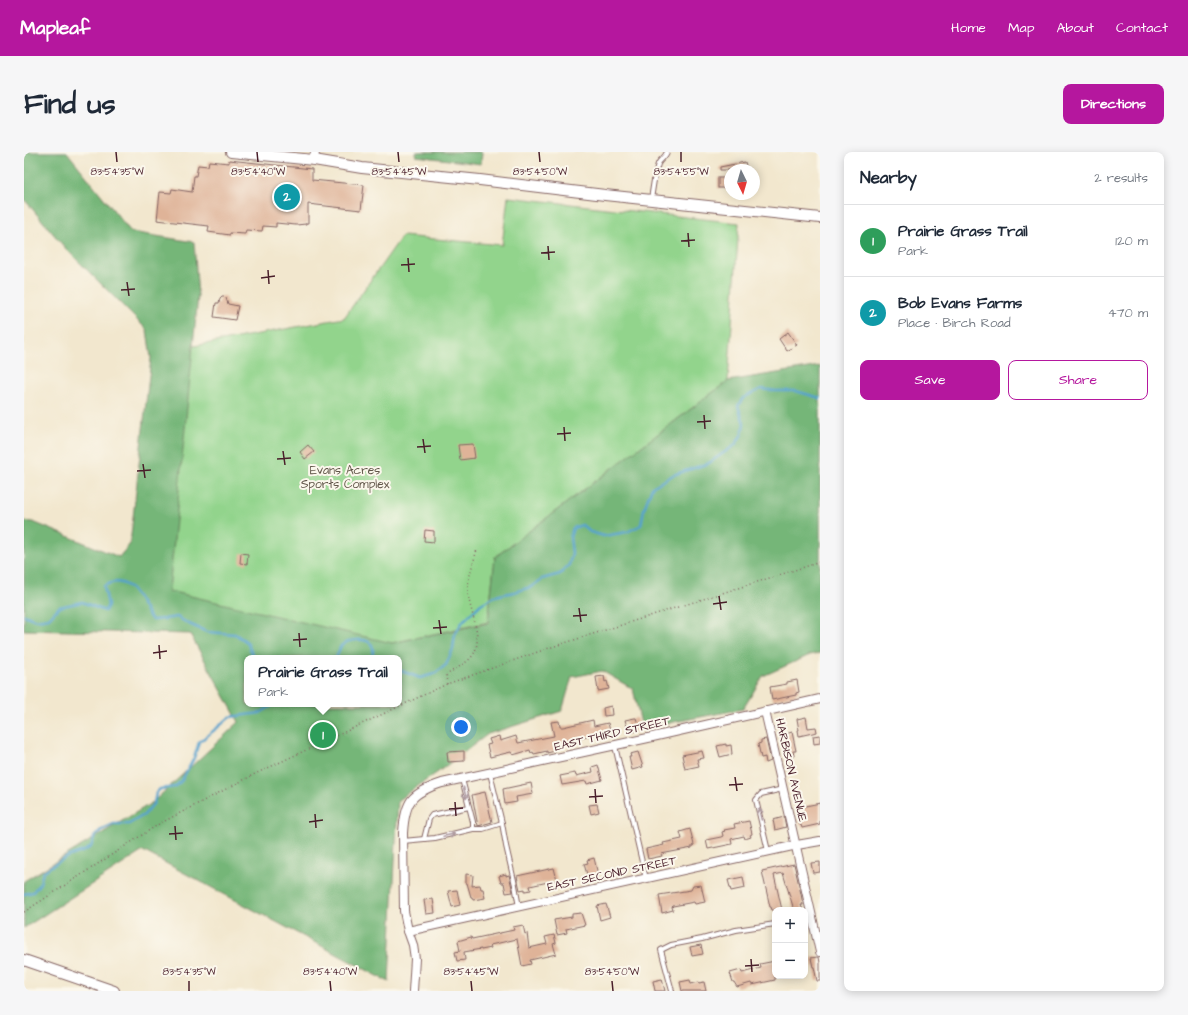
<!DOCTYPE html>
<html lang="en">
<head>
<meta charset="utf-8">
<style>
	body { margin:0; font-family:"Architects Daughter",sans-serif; background:#f6f6f7; color:#1f2937 }
	.controls { position:absolute; right:12px; bottom:12px; display:grid; overflow:hidden; border-radius:8px; box-shadow:0 2px 10px #0003 }
	.controls button { width:36px; height:36px; display:grid; place-items:center; padding:0; border:0; border-bottom:1px solid #e0e1e3; background:#fff; color:#1f2937; font:20px sans-serif }
	.compass { position:absolute; left:700px; top:12px; width:36px; height:36px; border-radius:50%; background:#fff; box-shadow:0 2px 10px #0003; rotate:175deg }
	.you { position:absolute; left:437px; top:575px; width:14px; height:14px; margin:-10px; border:3px solid #fff; border-radius:50%; background:#1a73e8; box-shadow:0 0 0 6px #1a73e833 }
	.badge { display:grid; place-items:center; width:26px; height:26px; border-radius:50%; background:#b5179e; color:#fff; font-size:13px; font-weight:700 }
	.pin { position:absolute; translate:-50% -50%; border:2px solid #fff; box-shadow:0 1px 4px #0006 }
	.popup { position:absolute; left:220px; top:503px; width:158px; height:52px; box-sizing:border-box; display:grid; place-content:center; border-radius:8px; background:#fff; filter:drop-shadow(0 1px 3px #0005); font-size:13px; white-space:nowrap; color:#747a83 }
	.popup b { font-size:15px; color:#1f2937 }
	.popup::after { content:''; position:absolute; left:50%; top:100%; margin-left:-8px; border:8px solid transparent; border-top-color:#fff }
	.list { margin:0; padding:0; list-style:none }
	h2 { display:flex; justify-content:space-between; align-items:center; height:52px; margin:0; padding:0 16px; font-size:17px }
	h2 small { font-size:13px; font-weight:400; color:#747a83 }
	.list li { display:grid; grid-template-columns:26px 1fr auto; gap:12px; align-items:center; box-sizing:border-box; height:72px; padding:0 16px; border-top:1px solid #e0e1e3 }
	.list b { display:block; font-size:15px; white-space:nowrap }
	.list p { margin:0; font-size:13px; white-space:nowrap; color:#747a83 }
	.list em { font-size:13px; font-style:normal; color:#747a83 }
	.actions { display:flex; gap:8px; padding:12px 16px }
	.actions a { flex:1; padding:9px 0; border:1px solid #b5179e; border-radius:8px; text-align:center; font-size:14px; color:#b5179e }
	.actions .main { background:#b5179e; color:#fff }
	.map { position:relative; flex:none; width:796px; height:839px; overflow:hidden; border-radius:8px }
	header { display:flex; align-items:center; gap:24px; box-sizing:border-box; height:56px; padding:0 20px; background:#b5179e; color:#fff }
	header strong { font-size:19px }
	nav { display:flex; gap:22px; margin-inline-start:auto; font-size:14px }
	.intro { display:flex; align-items:center; justify-content:space-between; box-sizing:border-box; height:96px; padding:0 24px }
	h1 { margin:0; font-size:28px }
	.button { padding:10px 18px; border-radius:8px; background:#b5179e; color:#fff; font-size:14px; font-weight:700 }
	main { display:flex; gap:24px; padding:0 24px }
	aside { flex:1; background:#fff; border-radius:8px; box-shadow:0 2px 10px #0003 }
	.map>svg:first-child { display:block }
	.green { fill:#92d48c; stroke:#6e7a5c }
	.forest { fill:#75b678; stroke:#606a52; fill-rule:evenodd }
	.lines { fill:none; stroke-linecap:round; stroke-linejoin:round }
	.stream { stroke:#55a2ce; stroke-width:2.5 }
	.building { fill:#dfb398 }
	.service-casing { stroke:#856564; stroke-width:6 }
	.minor-casing { stroke:#856564; stroke-width:10 }
	.tertiary-casing { stroke:#856564; stroke-width:12 }
	.path { stroke:#856564; stroke-width:1.5; stroke-dasharray:1 3; stroke-linecap:butt }
	.service { stroke:#fff; stroke-width:4 }
	.minor { stroke:#fff; stroke-width:8 }
	.tertiary { stroke:#fff; stroke-width:10 }
	.oneway { stroke:#ae9aa0 }
	.ticks { fill:none; stroke:#4a1f2b; stroke-width:1.5 }
	.labels { text-anchor:middle; dominant-baseline:central; stroke-width:4; stroke-linejoin:round; paint-order:stroke }
	.park-label { font-size:12px; fill:#605548; stroke:#fbf7ec }
	.street-label { font-size:12px; fill:#4a1f2b; stroke:#fbf7ec }
	.ticks-label { font-size:10px; text-anchor:middle; fill:#4a1f2b; stroke:#fbf7ec; stroke-width:4; stroke-linejoin:round; paint-order:stroke }
</style>
</head>
<body>
<header>
<strong>Mapleaf</strong>
<nav><a>Home</a><a>Map</a><a>About</a><a>Contact</a></nav>
</header>
<div class="intro"><h1>Find us</h1><a class="button">Directions</a></div>
<main>
<div class="map">
<svg width="796" height="839" viewBox="0 0 796 839">
	<rect width="100%" height="100%" fill="#fbf7ec"/>
	<filter id="ink" filterUnits="userSpaceOnUse"><feTurbulence type="fractalNoise" baseFrequency=".025" numOctaves="2"/><feDisplacementMap in="SourceGraphic" scale="8" xChannelSelector="R" yChannelSelector="G"/><feConvolveMatrix kernelMatrix="1 2 1 2 8 2 1 2 1" color-interpolation-filters="sRGB"/></filter>
	<filter id="wash" filterUnits="userSpaceOnUse"><feTurbulence type="fractalNoise" baseFrequency=".012" numOctaves="4" result="noise"/><feDisplacementMap in="SourceGraphic" scale="16" xChannelSelector="R" yChannelSelector="G"/><feGaussianBlur stdDeviation="0.9" result="paint"/><feColorMatrix in="noise" values="0 0 0 0 0 0 0 0 0 0 0 0 0 0 0 0 0 1.4 0 .05"/><feComposite in="paint" operator="in"/></filter>
	<g filter="url(#wash)">
		<rect width="100%" height="100%" fill="#f2e7ce"/>
		<polygon class="green" points="484,45 715,71 704,229 471,405 464,470 368,491 123,448 165,195 320,166 378,84 478,93"/>
		<g class="forest">
			<path d="M0 0H43L107 80 170 90 174 144 145 439 368 491 464 471 471 405 704 229 796 214V501L786 503 739 524 719 557 618 576 609 537 578 519 548 525 538 559 464 582 414 620 374 648 365 830 119 699 0 776V729L129 650 215 570 166 482 0 478V369L9 370 95 405 106 392 127 206 123 178 42 97 0 47ZM223 506H375V552H223Z"/>
			<polygon points="392,0 458,0 457,12 392,4"/>
		</g>
		<g class="lines">
			<g class="stream">
				<path d="M0 463 12 468 25 466 35 455 58 450 81 459 84 453 80 434C107 419 115 452 128 468L140 467 153 465 165 472 183 480 211 482 223 490 229 504 232 506"/>
				<path d="M312 506C314 502 315 497 317 494 324 487 346 484 349 496 350 499 348 503 348 506"/>
				<polyline points="375,518 396,526 410,522 422,513 429,497 431,482 439,469 457,452 471,444 490,440 507,435 518,427 536,422 545,413 548,401 546,385 549,376 558,373 566,380 580,384 603,380 617,373 620,357 628,335 649,323 685,311 711,293 718,282 720,271 714,254 719,246 737,237 752,239 772,239 796,246"/>
				<polyline points="0,742 9,740 16,731 19,720 26,715 43,705 60,699 67,695 70,685 77,678 90,672 105,672 120,663 130,651 132,641 136,637 151,635 158,628 170,606 175,590 193,576 206,565 236,561 251,552"/>
			</g>
		</g>
		<g id="blocks">
			<g class="building">
				<polygon points="205,8 288,17 288,28 340,33 337,58 284,52 284,71 282,71 282,72 272,73 252,71 252,75 239,74 238,79 222,78 221,82 206,81 206,83 184,80 185,74 133,68 136,40 147,41 148,37 168,40 170,24 172,24 174,13 184,14 185,9 205,11"/>
				<polygon points="721,10 723,18 696,18 696,15"/>
				<rect x="694" y="26" width="12" height="10"/>
				<polygon points="198,144 200,144 202,146 204,152 214,154 211,168 190,165 192,151 195,151 196,146"/>
				<polygon points="764,180 773,193 763,199 755,187"/>
				<polygon points="449,292 451,306 436,308 434,293"/>
				<polygon points="284,293 290,300 281,307 276,300"/>
				<polygon points="401,378 410,379 410,390 400,389"/>
				<polygon points="217,401 224,402 223,412 216,411"/>
				<polygon points="580,524 581,530 583,529 585,537 574,539 572,525"/>
				<polygon points="773,528 775,540 772,541 772,543 748,548 746,535 763,532 763,530"/>
				<polygon points="587,554 588,563 580,564 579,556"/>
				<polygon points="782,565 784,576 792,575 793,580 775,584 774,578 775,578 773,567"/>
				<polygon points="611,566 612,566 614,572 613,572 614,576 612,577 613,579 605,581 601,568"/>
				<polygon points="569,568 570,574 584,571 587,583 575,585 575,582 530,593 531,599 523,601 523,599 510,602 509,600 507,601 506,598 489,603 487,600 466,605 463,593 467,592 465,587 475,584 476,589 492,584 494,591 530,584 527,570 535,569 536,575 539,575"/>
				<polygon points="768,580 772,599 769,599 770,604 762,605 758,583"/>
				<polygon points="796,583 796,591 790,592 789,584"/>
				<polygon points="742,587 747,609 742,611 741,605 737,606 734,592 737,591 737,588"/>
				<polygon points="702,592 702,594 707,593 708,602 696,605 693,594"/>
				<polygon points="440,599 440,609 424,610 423,600"/>
				<polygon points="678,599 680,606 673,607 675,614 661,617 658,603"/>
				<polygon points="614,600 619,615 608,618 605,605 607,605 606,602"/>
				<polygon points="574,613 578,628 563,632 562,629 538,633 536,624 551,621 552,624 569,620 568,615"/>
				<polygon points="507,631 509,642 492,645 493,650 481,652 479,637"/>
				<polygon points="461,640 468,670 454,674 448,643"/>
				<polygon points="796,651 796,672 778,676 777,673 776,673 772,656"/>
				<polygon points="573,652 575,660 567,662 565,653"/>
				<polygon points="760,665 762,675 751,678 749,668"/>
				<polygon points="725,669 728,682 726,683 727,685 721,687 720,684 707,687 708,692 684,697 682,688 697,685 699,684 698,680 701,679 700,678 711,676 710,672"/>
				<polygon points="666,677 670,693 668,694 668,696 637,702 638,704 624,707 622,697 640,693 639,691 658,687 656,680"/>
				<polygon points="570,706 574,723 564,726 560,712 564,711 563,708"/>
				<polygon points="796,710 796,720 789,721 787,711"/>
				<polygon points="770,712 777,742 779,753 777,753 779,758 770,758 759,721 750,723 758,758 748,758 747,755 746,755 738,719"/>
				<polygon points="530,716 533,728 506,734 507,738 501,739 501,737 496,738 493,724"/>
				<polygon points="442,722 449,723 448,734 456,733 457,737 459,737 461,746 449,748 448,745 447,745 443,731 442,731"/>
				<polygon points="482,722 482,724 485,723 489,740 482,741 480,731 477,731 475,724"/>
				<polygon points="719,725 721,736 707,739 704,728"/>
				<polygon points="677,733 681,750 671,752 670,750 649,754 648,755 649,758 638,761 635,743 667,738 669,734"/>
				<polygon points="433,738 436,753 428,755 424,739"/>
				<polygon points="409,747 411,761 402,762 400,748"/>
				<polygon points="582,752 586,765 576,768 573,754"/>
				<polygon points="557,761 561,773 542,777 543,781 533,783 530,768 548,765 548,762"/>
				<polygon points="499,773 501,782 503,781 505,796 523,792 521,785 530,783 532,791 529,792 532,802 506,808 507,812 498,814 493,787 466,793 467,796 457,798 457,797 440,800 441,808 433,809 431,800 436,799 434,789 447,785 448,787 490,778 489,775"/>
				<polygon points="677,793 679,802 668,804 666,795"/>
				<polygon points="793,805 795,805 796,811 796,829 793,829 790,815 789,815 787,806"/>
				<polygon points="751,809 751,828 728,833 727,831 713,835 710,830 709,830 706,821 717,818 718,821 737,816 736,812"/>
				<polygon points="638,827 641,839 631,839 629,829"/>
				<polygon points="666,828 667,832 675,830 675,831 680,830 682,839 658,839 656,830"/>
			</g>
		</g>
	</g>
	<g filter="url(#ink)">
		<use href="#blocks" fill-opacity="0" stroke="#856564" stroke-width="1"/>
		<g class="lines">
			<defs>
				<g id="service">
					<path d="M627 47C629 36 630 23 634 12 636 7 641 6 643 0"/>
					<polyline points="591,594 622,727"/>
					<polyline points="466,621 478,671 482,694 491,733 495,755"/>
					<polyline points="438,627 449,670 449,677"/>
					<polyline points="400,687 405,667 408,663 445,655"/>
					<polyline points="379,689 411,686 449,677 459,677 478,671"/>
					<polyline points="744,699 732,648 737,642 759,637"/>
					<polyline points="648,839 637,798 647,793 678,787 712,778 751,772"/>
				</g>
				<g id="minor">
					<polyline points="290,8 291,0"/>
					<polyline points="741,559 796,800"/>
					<polyline points="384,779 773,693 796,689"/>
					<path d="M389 839 391 807 389 793 384 779 380 759 379 681C381 649 387 641 418 631L624 586 796 547"/>
				</g>
				<g id="tertiary">
					<polyline points="207,0 290,8 338,16 456,28 581,43 796,66"/>
					<polyline points="0,808 90,839"/>
				</g>
			</defs>
			<use href="#service" class="service-casing"/>
			<use href="#minor" class="minor-casing"/>
			<use href="#tertiary" class="tertiary-casing"/>
			<g class="path">
				<path d="M423 532 422 524C430 516 442 513 449 503 461 485 443 455 444 437 444 424 450 410 453 397"/>
				<polyline points="0,760 135,672 231,622 423,532 528,495 796,410"/>
			</g>
			<use href="#service" class="service"/>
			<use href="#minor" class="minor"/>
			<use href="#tertiary" class="tertiary"/>
		</g>
		<defs><path id="oneway-shaft" d="M-6 0H5M1.5-3L5.5 0L1.5 3" fill="none" stroke-width="1.6" stroke-linecap="round" stroke-linejoin="round"/></defs>
		<g class="oneway">
			<use href="#oneway-shaft" transform="translate(441 641) rotate(76)"/>
			<use href="#oneway-shaft" transform="translate(736 662) rotate(-103)"/>
			<use href="#oneway-shaft" transform="translate(425 683) rotate(-12)"/>
		</g>
	</g>
	<path class="ticks" d="M92 0 93 10M233 0 234 10M374 0 375 10M515 0 516 10M657 0V10M664 81 665 95M657 89 671 88M524 94 525 108M517 101 531 100M384 106 385 120M377 113 391 112M244 118 245 132M237 126 251 124M103 130 105 144M97 138 111 137M680 263 681 277M673 270 687 269M540 275 541 289M533 282 547 281M399 287 401 301M393 295 407 294M259 299 261 313M253 307 267 306M119 312 121 326M113 319 127 318M695 444 697 458M689 452 703 450M555 456 557 470M549 464 563 463M415 468 417 482M409 476 423 475M275 481 276 495M269 488 283 487M135 493 136 507M129 501 143 499M711 625 713 639M705 633 719 632M571 637 572 651M565 645 579 644M431 650 432 664M425 657 439 656M291 662 292 676M285 670 299 668M151 674 152 688M145 682 159 681M727 807 728 820M721 814 735 813M165 829V839M306 829 307 839M447 829 448 839M588 829 589 839"/>
	<g class="labels">
		<g class="park-label">
			<text x="321" y="318">Evans Acres<tspan x="321" dy="14">Sports Complex</tspan></text>
		</g>
		<g class="street-label">
			<text transform="translate(588 582) rotate(-13)">EAST THIRD STREET</text>
			<text transform="translate(767 618) rotate(77)">HARBISON AVENUE</text>
			<text transform="translate(588 722) rotate(-12)">EAST SECOND STREET</text>
		</g>
	</g>
	<g class="ticks-label">
		<text x="93" y="23">83°54'35"W</text>
		<text x="234" y="23">83°54'40"W</text>
		<text x="375" y="23">83°54'45"W</text>
		<text x="516" y="23">83°54'50"W</text>
		<text x="657" y="23">83°54'55"W</text>
		<text x="165" y="823">83°54'35"W</text>
		<text x="306" y="823">83°54'40"W</text>
		<text x="447" y="823">83°54'45"W</text>
		<text x="588" y="823">83°54'50"W</text>
	</g>
</svg>
<div class="controls">
<button>+</button>
<button>−</button>
</div>
<svg class="compass" viewBox="-18 -18 36 36"><path d="M0-13l5 13h-10z" fill="#e53935"/><path d="M0 13l5-13h-10z" fill="#747a83"/></svg>
<div class="you"></div>
<div class="pin badge" style="left:299px;top:583px;background:#2e9e5b">1</div>
<div class="popup"><b>Prairie Grass Trail</b>Park</div>
<div class="pin badge" style="left:263px;top:45px;background:#0f9aa8">2</div>
</div>
<aside>
<h2>Nearby<small>2 results</small></h2>
<ul class="list">
<li><span class="badge" style="background:#2e9e5b">1</span><div><b>Prairie Grass Trail</b><p>Park</p></div><em>120 m</em></li>
<li><span class="badge" style="background:#0f9aa8">2</span><div><b>Bob Evans Farms</b><p>Place · Birch Road</p></div><em>470 m</em></li>
</ul>
<div class="actions"><a class="main">Save</a><a>Share</a></div>
</aside>
</main>
</body>
</html>
